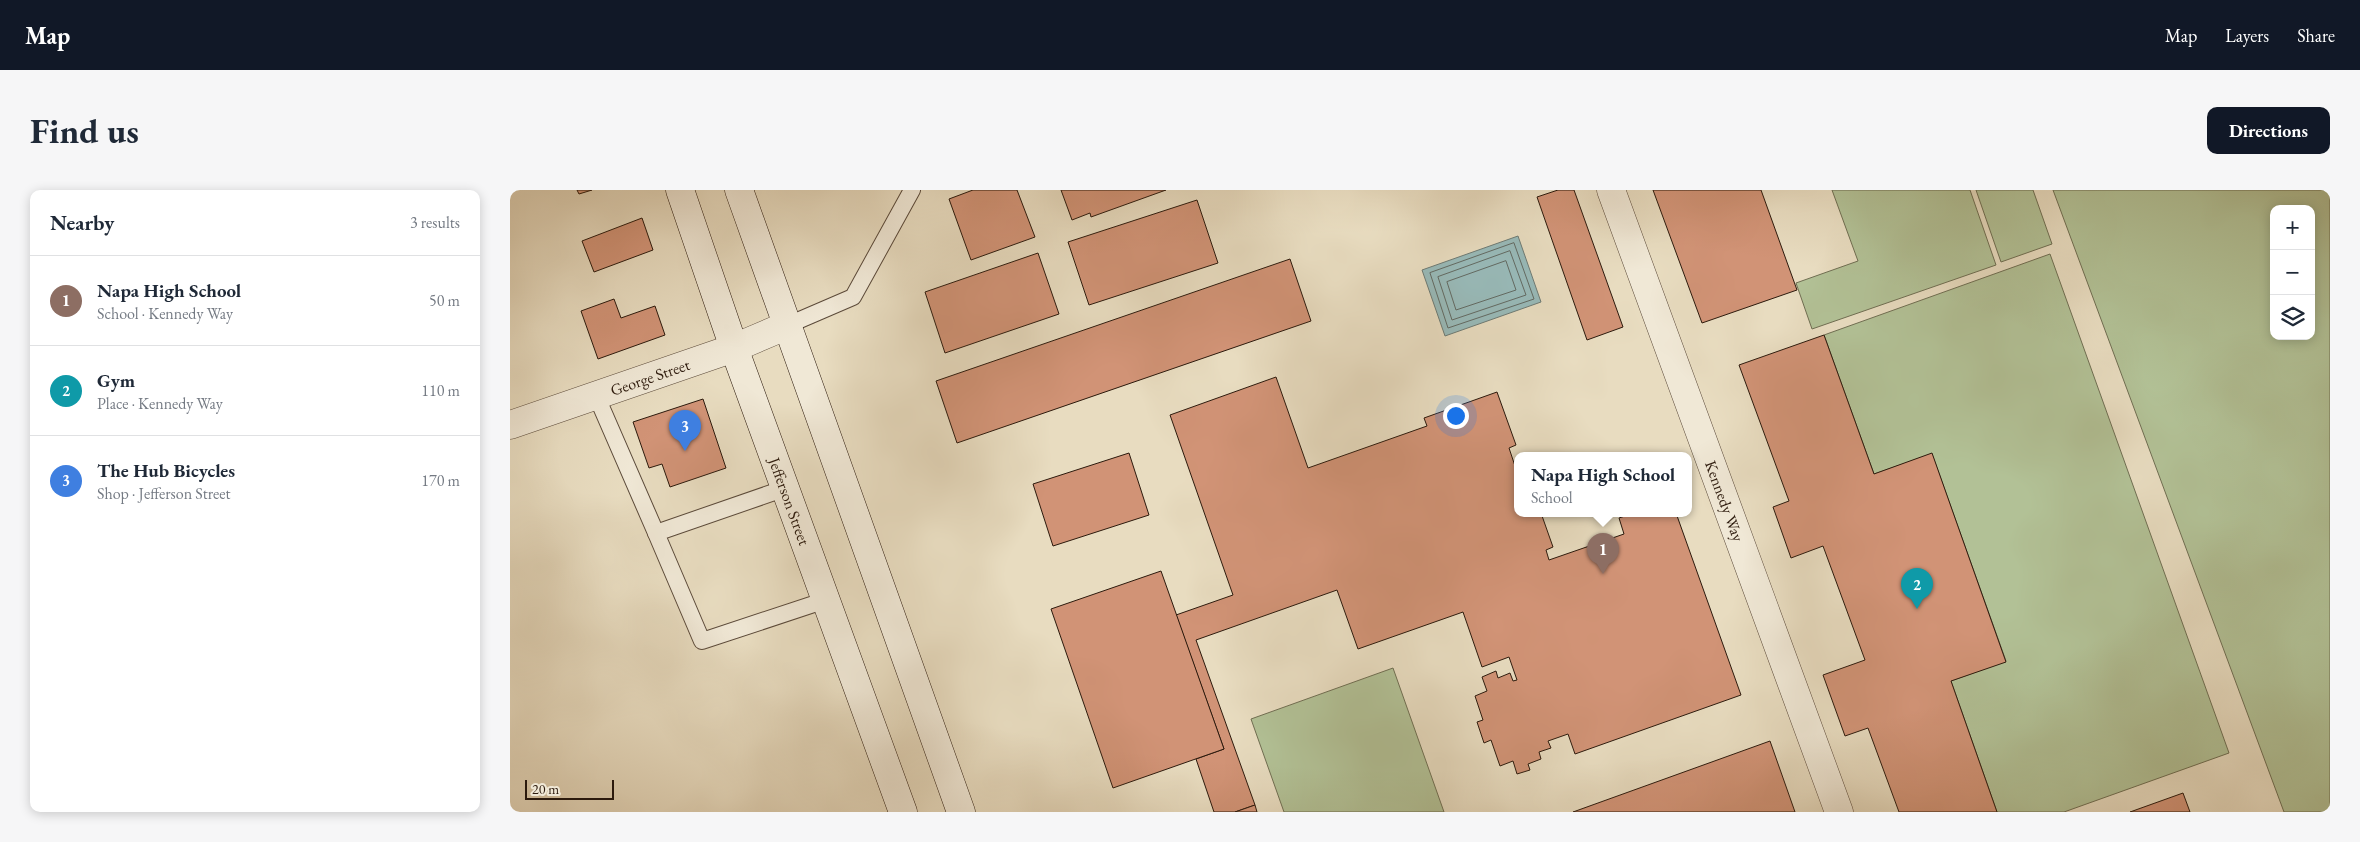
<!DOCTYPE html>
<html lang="en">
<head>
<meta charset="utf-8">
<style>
	body { margin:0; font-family:"EB Garamond",serif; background:#f6f6f7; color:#1f2937 }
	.controls { position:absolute; right:15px; top:15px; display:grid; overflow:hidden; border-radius:10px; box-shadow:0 2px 12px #0003 }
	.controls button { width:45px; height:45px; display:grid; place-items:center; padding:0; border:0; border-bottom:1px solid #e0e1e3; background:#fff; color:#1f2937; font:25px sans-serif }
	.scale { position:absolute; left:15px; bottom:12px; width:89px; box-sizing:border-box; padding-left:5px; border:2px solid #2c1a0d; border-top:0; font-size:14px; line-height:18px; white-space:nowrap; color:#2c1a0d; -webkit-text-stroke:4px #f0e8d6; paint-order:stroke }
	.you { position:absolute; left:945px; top:225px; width:18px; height:18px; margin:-12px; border:4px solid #fff; border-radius:50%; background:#1a73e8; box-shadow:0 0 0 8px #1a73e833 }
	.badge { display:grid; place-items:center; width:32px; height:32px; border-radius:50%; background:#111827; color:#fff; font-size:16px; font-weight:700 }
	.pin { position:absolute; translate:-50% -41px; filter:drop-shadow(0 1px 2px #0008) }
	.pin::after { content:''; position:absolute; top:26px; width:18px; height:15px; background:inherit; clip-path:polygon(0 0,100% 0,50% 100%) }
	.popup { position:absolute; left:1004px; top:262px; width:178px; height:65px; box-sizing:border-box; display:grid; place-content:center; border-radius:10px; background:#fff; filter:drop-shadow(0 1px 4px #0005); font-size:16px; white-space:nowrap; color:#747a83 }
	.popup b { font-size:19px; color:#1f2937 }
	.popup::after { content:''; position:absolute; left:50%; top:100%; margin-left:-10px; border:10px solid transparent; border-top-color:#fff }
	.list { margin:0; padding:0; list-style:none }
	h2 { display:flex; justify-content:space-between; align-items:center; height:65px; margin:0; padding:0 20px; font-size:21px }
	h2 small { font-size:16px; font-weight:400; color:#747a83 }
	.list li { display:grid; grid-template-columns:32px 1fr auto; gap:15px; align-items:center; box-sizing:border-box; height:90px; padding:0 20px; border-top:1px solid #e0e1e3 }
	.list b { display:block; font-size:19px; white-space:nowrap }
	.list p { margin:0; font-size:16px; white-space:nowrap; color:#747a83 }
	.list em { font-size:16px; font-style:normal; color:#747a83 }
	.icon { flex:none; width:28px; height:28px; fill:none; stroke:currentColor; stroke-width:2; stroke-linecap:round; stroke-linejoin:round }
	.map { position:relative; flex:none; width:1820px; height:622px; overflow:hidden; border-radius:10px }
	header { display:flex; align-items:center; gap:30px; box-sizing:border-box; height:70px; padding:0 25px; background:#111827; color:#fff }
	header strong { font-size:24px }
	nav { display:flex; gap:28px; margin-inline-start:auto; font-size:18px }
	.intro { display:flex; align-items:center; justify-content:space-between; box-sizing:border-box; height:120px; padding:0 30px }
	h1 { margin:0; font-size:35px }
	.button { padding:12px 22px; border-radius:10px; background:#111827; color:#fff; font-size:18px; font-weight:700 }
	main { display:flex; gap:30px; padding:0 30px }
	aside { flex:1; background:#fff; border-radius:10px; box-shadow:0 2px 12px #0003 }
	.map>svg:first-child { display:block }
	.green { fill:#b2c196; stroke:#6f6e52; fill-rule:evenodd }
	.water { fill:#98bab9; stroke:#6d7a74 }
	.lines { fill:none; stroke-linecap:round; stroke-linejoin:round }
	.shore { stroke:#626a63; stroke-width:1 }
	.building { fill:#d19376; stroke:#2c1a0d }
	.lane-casing { stroke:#5b4a3a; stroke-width:18 }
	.street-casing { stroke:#5b4a3a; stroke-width:29 }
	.secondary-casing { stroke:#2c1a0d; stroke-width:29 }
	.lane { stroke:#f0e8d6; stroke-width:16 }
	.street { stroke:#f0e8d6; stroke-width:28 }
	.secondary { stroke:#f0e8d6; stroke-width:28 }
	.labels { text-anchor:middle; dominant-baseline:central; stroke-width:4; stroke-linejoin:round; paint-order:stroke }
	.street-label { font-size:16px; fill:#2c1a0d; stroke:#f0e8d6 }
</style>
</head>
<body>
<header>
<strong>Map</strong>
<nav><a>Map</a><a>Layers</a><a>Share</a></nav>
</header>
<div class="intro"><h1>Find us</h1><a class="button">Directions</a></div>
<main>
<aside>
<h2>Nearby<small>3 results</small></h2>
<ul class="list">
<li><span class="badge" style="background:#8d6e63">1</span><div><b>Napa High School</b><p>School · Kennedy Way</p></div><em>50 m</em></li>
<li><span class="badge" style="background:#0f9aa8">2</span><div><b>Gym</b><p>Place · Kennedy Way</p></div><em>110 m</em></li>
<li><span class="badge" style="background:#3f7fe0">3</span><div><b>The Hub Bicycles</b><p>Shop · Jefferson Street</p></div><em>170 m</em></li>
</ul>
</aside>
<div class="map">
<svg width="1820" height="622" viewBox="0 0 1820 622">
	<rect width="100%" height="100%" fill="#e8dcc0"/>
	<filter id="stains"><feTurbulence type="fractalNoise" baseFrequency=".004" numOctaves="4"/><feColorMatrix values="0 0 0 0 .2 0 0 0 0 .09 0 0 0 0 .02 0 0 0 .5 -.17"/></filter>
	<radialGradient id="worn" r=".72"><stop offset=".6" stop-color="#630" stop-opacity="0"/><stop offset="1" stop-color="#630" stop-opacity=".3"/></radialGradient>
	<g class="green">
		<polygon points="1322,0 1460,0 1486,75 1302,139 1286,93 1348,71"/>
		<polygon points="1466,0 1523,0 1542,54 1491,72"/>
		<path d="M1543 0H1820V622H1774ZM1764 19H1801V146H1764Z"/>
		<polygon points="1540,64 1719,563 1554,622 1487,622 1441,491 1496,471 1422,264 1364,284 1314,145"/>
		<polygon points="883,478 934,622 774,622 741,529"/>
	</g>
	<polygon class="water" points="1008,46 1031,112 935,146 912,80"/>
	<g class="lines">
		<g class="shore">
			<polygon points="1004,53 1024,109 938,138 920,83"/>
			<polygon points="1000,61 1016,105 942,130 928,87"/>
			<polygon points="996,71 1006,100 946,120 937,92"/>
		</g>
	</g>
	<g class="building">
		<polygon points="67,0 82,0 69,4"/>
		<polygon points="463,0 507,0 525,47 461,70 439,9"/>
		<polygon points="551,0 656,0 581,27 580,23 562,30"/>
		<polygon points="1048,0 1064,0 1113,137 1077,150 1027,7"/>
		<polygon points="1143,0 1251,0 1287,100 1192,133"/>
		<polygon points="687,10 708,73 579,115 558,52"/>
		<polygon points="132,28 143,60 84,82 72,51"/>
		<polygon points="528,63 549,124 435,163 415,102"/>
		<polygon points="780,69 801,131 447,253 426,191"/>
		<polygon points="104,109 111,128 145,116 155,145 88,169 71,121"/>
		<polygon points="1314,145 1364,284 1422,263 1496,472 1441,491 1487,622 1389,622 1358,538 1335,546 1313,485 1355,470 1313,356 1281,368 1263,317 1279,311 1229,175"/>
		<polygon points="766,187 798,278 917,236 914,228 987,202 1006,255 999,258 1008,285 1008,323 1031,323 1043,357 1036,360 1039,370 1114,344 1109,328 1124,323 1166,323 1231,505 1065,564 1058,544 1038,551 1041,558 1029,562 1031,569 1018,574 1020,580 1007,584 1003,571 990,576 981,550 974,553 967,532 973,530 965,506 977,501 972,487 986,481 988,488 1000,483 1003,491 1007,490 999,467 972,477 953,422 848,459 827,400 686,450 745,615 725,622 704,622 686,569 714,559 666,425 723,405 660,225"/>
		<polygon points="193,209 216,278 160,297 152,274 139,278 123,232"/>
		<polygon points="619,263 639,325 543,356 523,294"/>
		<polygon points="651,381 714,559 603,598 541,419"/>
		<polygon points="1260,551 1285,622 1063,622"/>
		<polygon points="1673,603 1680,622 1620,622"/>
		<polygon points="745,615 747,622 725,622"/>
	</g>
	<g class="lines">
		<defs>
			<g id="lane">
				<polyline points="278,135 343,107 402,0"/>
				<polyline points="86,205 146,343"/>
				<polyline points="276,298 146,343 192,451 316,410"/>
			</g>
			<g id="street">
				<path id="s1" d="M1101 0 1329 622"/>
				<path id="s2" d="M0 235 224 158 278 135"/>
			</g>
			<g id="secondary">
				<path id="s3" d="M170 0 224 158 393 622"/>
				<polyline points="229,0 451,622"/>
			</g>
		</defs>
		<use href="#lane" class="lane-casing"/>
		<use href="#street" class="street-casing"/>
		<use href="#secondary" class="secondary-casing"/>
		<use href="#lane" class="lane"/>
		<use href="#street" class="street"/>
		<use href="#secondary" class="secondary"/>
	</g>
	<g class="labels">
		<g class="street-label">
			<text stroke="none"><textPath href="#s2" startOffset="148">George Street</textPath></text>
			<text stroke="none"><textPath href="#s3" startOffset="330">Jefferson Street</textPath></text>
			<text stroke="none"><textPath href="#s1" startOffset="331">Kennedy Way</textPath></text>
		</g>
	</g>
	<rect width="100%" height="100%" filter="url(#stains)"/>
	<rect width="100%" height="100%" fill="url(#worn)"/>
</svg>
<div class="controls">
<button>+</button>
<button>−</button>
<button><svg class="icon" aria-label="layers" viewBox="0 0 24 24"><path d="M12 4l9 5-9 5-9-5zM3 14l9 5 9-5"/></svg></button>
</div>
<div class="scale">20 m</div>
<div class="you"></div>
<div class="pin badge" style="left:1093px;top:384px;background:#8d6e63">1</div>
<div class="popup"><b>Napa High School</b>School</div>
<div class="pin badge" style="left:1407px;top:419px;background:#0f9aa8">2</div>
<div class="pin badge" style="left:175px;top:261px;background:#3f7fe0">3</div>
</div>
</main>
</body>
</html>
